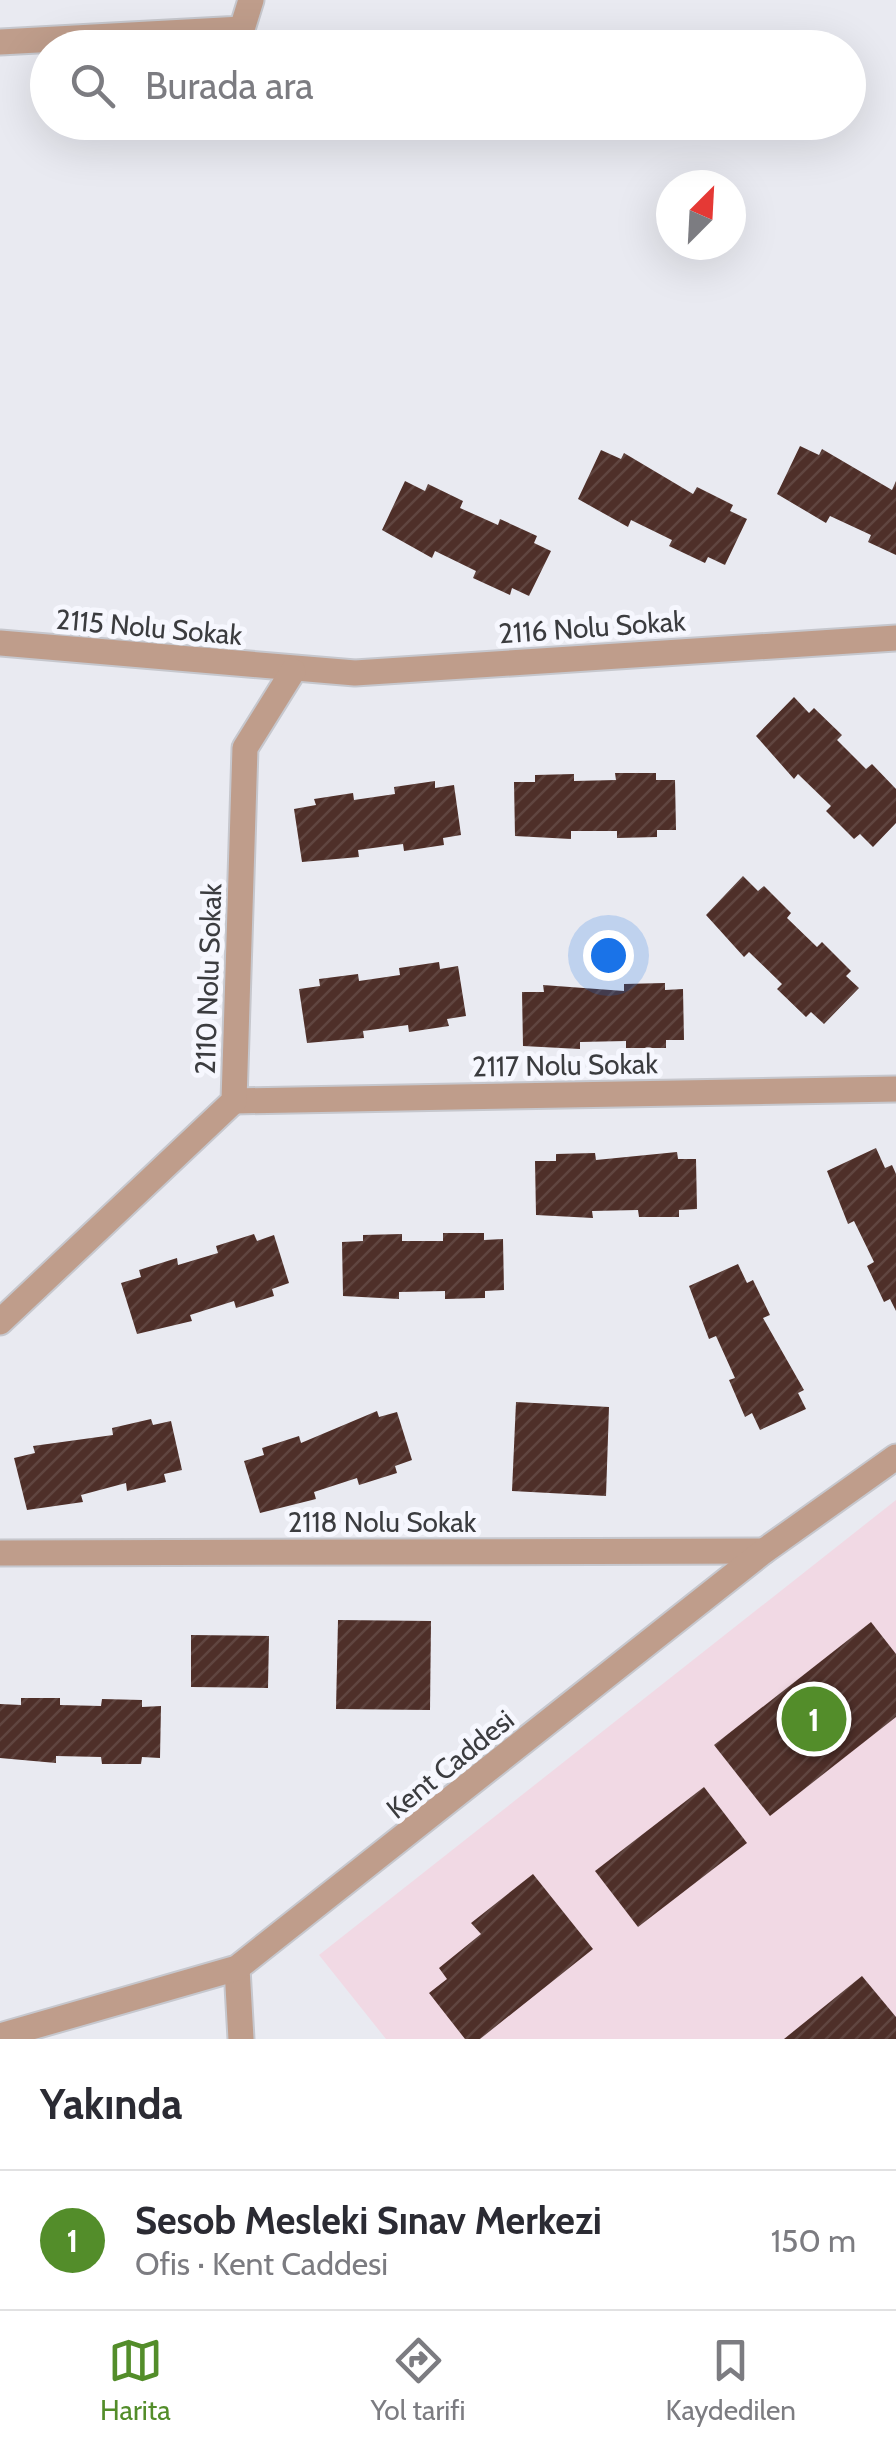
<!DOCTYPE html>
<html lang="tr">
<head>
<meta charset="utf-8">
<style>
	body { margin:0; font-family:Cabin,sans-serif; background:#f7f7f7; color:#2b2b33 }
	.compass { position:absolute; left:656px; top:170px; width:90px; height:90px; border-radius:50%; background:#fff; box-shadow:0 10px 40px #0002; rotate:24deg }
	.you { position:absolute; left:608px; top:955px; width:35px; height:35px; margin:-25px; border:8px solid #fff; border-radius:50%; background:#1a73e8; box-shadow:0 0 0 15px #1a73e833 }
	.badge { display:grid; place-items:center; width:65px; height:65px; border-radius:50%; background:#538d2a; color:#fff; font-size:32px; font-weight:700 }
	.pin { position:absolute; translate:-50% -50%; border:5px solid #fff; box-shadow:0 2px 10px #0006 }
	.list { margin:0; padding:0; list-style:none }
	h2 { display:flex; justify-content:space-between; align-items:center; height:130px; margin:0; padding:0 40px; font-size:42px }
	h2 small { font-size:32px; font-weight:400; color:#7c7c81 }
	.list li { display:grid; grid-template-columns:65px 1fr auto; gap:30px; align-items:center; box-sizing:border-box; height:140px; padding:0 40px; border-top:2px solid #e1e1e2 }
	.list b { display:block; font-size:38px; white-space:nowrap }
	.list p { margin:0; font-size:32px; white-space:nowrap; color:#7c7c81 }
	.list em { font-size:32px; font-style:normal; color:#7c7c81 }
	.icon { flex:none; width:55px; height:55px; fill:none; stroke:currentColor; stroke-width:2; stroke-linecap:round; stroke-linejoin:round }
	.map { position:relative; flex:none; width:896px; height:2039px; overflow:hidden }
	.search { position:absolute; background:#fff; box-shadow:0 10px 40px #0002; left:30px; right:30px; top:30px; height:110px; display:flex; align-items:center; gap:25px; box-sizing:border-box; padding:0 35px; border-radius:55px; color:#7c7c81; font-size:38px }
	.sheet { height:270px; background:#fff }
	nav { display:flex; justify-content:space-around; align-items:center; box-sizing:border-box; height:140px; border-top:2px solid #e1e1e2; background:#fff; font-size:28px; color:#7c7c81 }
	nav a { display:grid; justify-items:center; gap:5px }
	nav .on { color:#538d2a }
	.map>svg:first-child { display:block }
	.commercial { fill:#f1d9e4 }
	.building { fill:url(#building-hatch) }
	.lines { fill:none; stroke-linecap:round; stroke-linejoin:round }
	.minor-casing { stroke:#c6c7cd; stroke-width:29 }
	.minor { stroke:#bf9d8b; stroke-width:25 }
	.labels { text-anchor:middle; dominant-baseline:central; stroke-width:10; stroke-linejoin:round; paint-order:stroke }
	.street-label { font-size:28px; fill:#3b3c3f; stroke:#f6f7fe }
</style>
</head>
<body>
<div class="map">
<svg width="896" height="2039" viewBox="0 0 896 2039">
	<defs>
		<pattern id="building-hatch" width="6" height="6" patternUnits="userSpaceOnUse" patternTransform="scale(2.5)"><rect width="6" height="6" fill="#4e2f29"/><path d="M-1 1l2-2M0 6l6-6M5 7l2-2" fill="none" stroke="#604540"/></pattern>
	</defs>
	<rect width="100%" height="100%" fill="#e9eaf1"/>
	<polygon class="commercial" points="896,1500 896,2039 386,2039 319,1955"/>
	<g class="building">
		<polygon points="800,446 819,455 822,449 892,490 896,481 896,555 868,542 871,535 830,516 826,523 777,494"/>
		<polygon points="601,450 621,459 624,453 693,494 697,487 733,505 730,511 747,519 725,565 708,557 705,563 669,546 672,540 631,520 628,527 578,499"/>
		<polygon points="405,481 425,491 428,484 463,501 460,508 498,525 500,519 537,536 534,543 551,551 529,596 512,588 510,595 473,578 476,571 435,551 432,558 382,530"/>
		<polygon points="794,697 809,713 814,708 842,735 837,740 866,769 872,764 896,789 896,823 873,847 860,834 854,839 826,811 831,806 798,774 794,779 756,736"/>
		<polygon points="615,773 656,773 656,780 675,780 676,830 657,830 657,837 617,838 617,831 571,831 571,839 515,836 514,782 535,782 535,775 574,774 574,781 616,780"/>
		<polygon points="435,781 435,788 454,785 461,835 443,838 444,845 404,851 403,844 358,850 359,857 302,862 294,809 316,805 314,799 353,793 354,800 395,794 394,787"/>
		<polygon points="743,876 758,891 764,886 791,913 787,918 817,947 822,942 851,971 846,976 859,988 824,1024 811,1012 806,1017 777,989 782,984 749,952 744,957 706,915"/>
		<polygon points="439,962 440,969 458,966 466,1016 447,1019 449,1026 409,1032 408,1025 363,1031 364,1038 307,1043 299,989 320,986 319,979 358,974 359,981 400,975 399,968"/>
		<polygon points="665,983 665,990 683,989 684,1040 666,1040 666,1048 626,1048 626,1041 580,1042 580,1049 523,1046 522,992 544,992 543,985 624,991 624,984"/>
		<polygon points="876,1148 885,1168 892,1165 896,1174 896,1311 890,1299 884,1302 867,1266 874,1262 854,1221 848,1224 827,1171"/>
		<polygon points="677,1152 678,1159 696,1159 697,1209 679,1210 679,1217 639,1217 638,1210 592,1211 593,1218 536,1215 535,1161 556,1161 556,1154 595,1153 596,1160"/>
		<polygon points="443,1233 484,1233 484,1240 503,1239 504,1290 485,1291 485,1298 445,1299 445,1291 399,1292 399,1299 343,1296 342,1242 363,1241 363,1235 402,1234 402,1241 443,1241"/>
		<polygon points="254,1234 257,1241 274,1235 289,1283 272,1289 274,1296 236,1308 234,1301 190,1315 192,1321 137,1334 121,1283 141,1277 139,1270 177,1258 178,1265 218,1253 216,1246"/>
		<polygon points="738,1264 747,1283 753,1280 770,1315 763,1318 804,1390 798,1393 806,1409 760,1430 752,1413 745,1417 729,1380 735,1378 716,1336 709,1339 689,1286"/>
		<polygon points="516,1402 609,1407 606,1496 512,1491"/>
		<polygon points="377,1411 379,1417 397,1412 412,1460 395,1466 397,1473 359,1485 357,1478 314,1492 316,1499 260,1513 244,1461 264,1455 262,1448 299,1436 301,1443"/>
		<polygon points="151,1419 153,1425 171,1421 182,1470 164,1474 166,1482 127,1491 126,1483 81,1495 83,1502 27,1510 14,1458 35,1453 33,1446 113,1435 112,1428"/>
		<polygon points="338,1620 431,1621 430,1710 336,1709"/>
		<polygon points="871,1622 896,1654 896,1717 770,1816 714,1745"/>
		<polygon points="191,1635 269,1636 268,1688 191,1687"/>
		<polygon points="21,1698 60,1698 60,1705 101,1706 102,1699 142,1700 142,1707 161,1706 160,1758 142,1757 141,1764 102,1764 101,1757 56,1756 56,1763 0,1758 0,1704 21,1705"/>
		<polygon points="704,1787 747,1843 638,1927 595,1871"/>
		<polygon points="533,1874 593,1949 480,2039 465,2039 429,1993 447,1979 439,1968 481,1934 471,1923"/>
		<polygon points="862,1976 896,2017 896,2039 784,2039"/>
	</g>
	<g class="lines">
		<defs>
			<g id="minor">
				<polyline points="0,42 242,29 251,0"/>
				<polyline points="0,643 355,673 896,638"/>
				<polyline points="234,1101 896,1089"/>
				<polyline points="0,1322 234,1101 245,748 293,671"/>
				<polyline points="0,1553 764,1551"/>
				<polyline points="237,1968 241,2039"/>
				<polyline points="0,2036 237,1968 764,1551 896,1457"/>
			</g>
		</defs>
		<use href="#minor" class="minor-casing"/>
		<use href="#minor" class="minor"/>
	</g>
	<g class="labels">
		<g class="street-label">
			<text transform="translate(149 627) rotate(5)">2115 Nolu Sokak</text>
			<text transform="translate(592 627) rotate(-4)">2116 Nolu Sokak</text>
			<text transform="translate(208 979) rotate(-88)">2110 Nolu Sokak</text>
			<text transform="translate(565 1065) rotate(-1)">2117 Nolu Sokak</text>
			<text x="382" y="1522">2118 Nolu Sokak</text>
			<text transform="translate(450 1764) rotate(-39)">Kent Caddesi</text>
		</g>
	</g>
</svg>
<svg class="compass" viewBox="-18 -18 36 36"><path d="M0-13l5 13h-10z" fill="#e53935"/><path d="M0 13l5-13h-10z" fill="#7c7c81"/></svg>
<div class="you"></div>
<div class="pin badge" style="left:814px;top:1719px">1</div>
<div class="search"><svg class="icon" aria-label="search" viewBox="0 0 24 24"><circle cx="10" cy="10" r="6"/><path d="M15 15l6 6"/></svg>Burada ara</div>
</div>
<section class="sheet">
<h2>Yakında<small></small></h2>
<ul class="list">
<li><span class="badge">1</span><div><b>Sesob Mesleki Sınav Merkezi</b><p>Ofis · Kent Caddesi</p></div><em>150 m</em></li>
</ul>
</section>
<nav>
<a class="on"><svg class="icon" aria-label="map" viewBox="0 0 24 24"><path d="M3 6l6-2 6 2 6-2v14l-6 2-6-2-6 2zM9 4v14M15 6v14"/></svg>Harita</a>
<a><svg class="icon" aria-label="directions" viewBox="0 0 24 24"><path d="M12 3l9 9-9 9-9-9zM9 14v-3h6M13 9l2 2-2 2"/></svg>Yol tarifi</a>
<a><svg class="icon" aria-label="saved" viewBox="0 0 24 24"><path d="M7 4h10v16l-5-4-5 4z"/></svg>Kaydedilen</a>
</nav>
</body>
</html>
